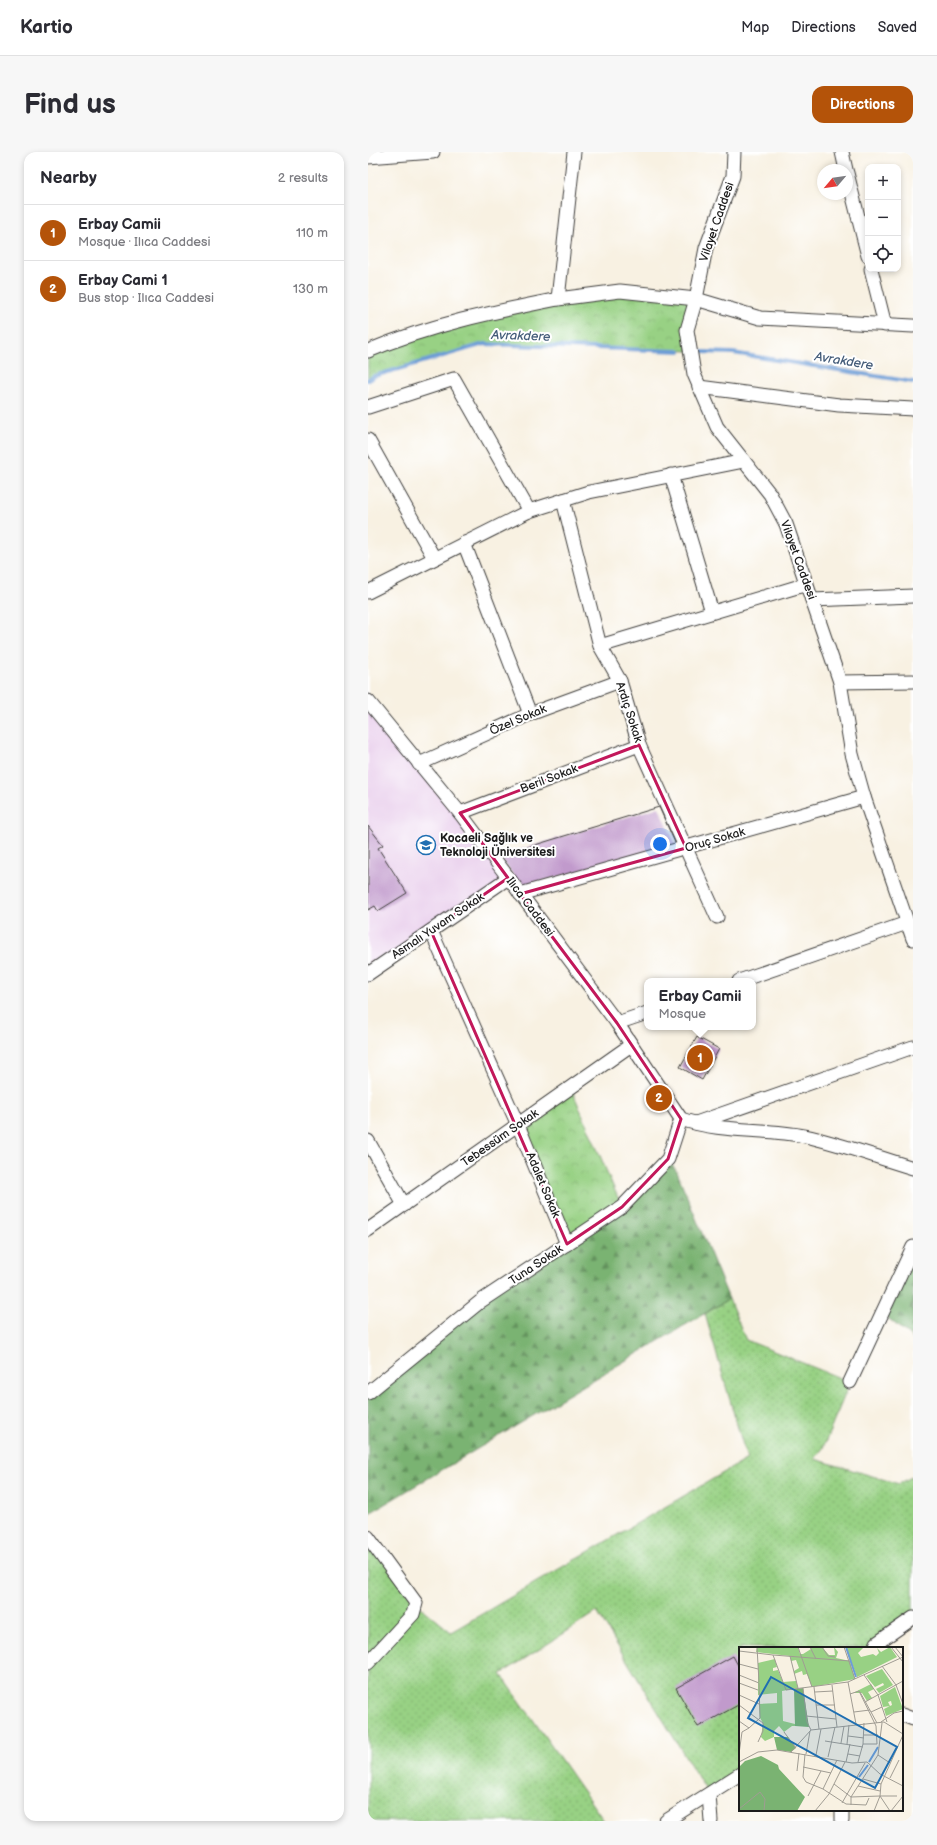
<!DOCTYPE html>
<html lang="en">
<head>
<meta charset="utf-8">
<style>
	body { margin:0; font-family:"Balsamiq Sans",sans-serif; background:#f7f7f7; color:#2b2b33 }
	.controls { position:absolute; right:12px; top:12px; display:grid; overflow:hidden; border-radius:8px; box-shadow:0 2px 6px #0003 }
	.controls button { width:36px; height:36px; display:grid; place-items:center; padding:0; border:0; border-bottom:1px solid #e1e1e2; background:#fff; color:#2b2b33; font:20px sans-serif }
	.compass { position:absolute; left:449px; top:12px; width:36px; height:36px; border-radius:50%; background:#fff; box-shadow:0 2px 6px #0003; rotate:241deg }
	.you { position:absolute; left:292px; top:692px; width:14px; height:14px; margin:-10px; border:3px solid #fff; border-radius:50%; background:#1a73e8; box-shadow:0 0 0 6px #1a73e833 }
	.badge { display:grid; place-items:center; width:26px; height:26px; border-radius:50%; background:#b45309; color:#fff; font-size:13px; font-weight:700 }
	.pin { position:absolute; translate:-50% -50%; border:2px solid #fff; box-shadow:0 1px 4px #0006 }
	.popup { position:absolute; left:276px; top:826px; width:112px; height:52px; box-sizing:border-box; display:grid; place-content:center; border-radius:8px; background:#fff; filter:drop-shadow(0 1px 3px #0005); font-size:13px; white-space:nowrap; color:#7c7c81 }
	.popup b { font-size:15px; color:#2b2b33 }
	.popup::after { content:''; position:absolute; left:50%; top:100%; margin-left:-8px; border:8px solid transparent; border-top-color:#fff }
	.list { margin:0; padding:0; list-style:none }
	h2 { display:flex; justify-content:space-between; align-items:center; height:52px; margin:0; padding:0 16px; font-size:17px }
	h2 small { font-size:13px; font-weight:400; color:#7c7c81 }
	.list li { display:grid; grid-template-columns:26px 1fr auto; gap:12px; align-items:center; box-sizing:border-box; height:56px; padding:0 16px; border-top:1px solid #e1e1e2 }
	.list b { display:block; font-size:15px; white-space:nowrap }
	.list p { margin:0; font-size:13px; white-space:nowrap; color:#7c7c81 }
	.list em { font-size:13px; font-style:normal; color:#7c7c81 }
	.icon { flex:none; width:22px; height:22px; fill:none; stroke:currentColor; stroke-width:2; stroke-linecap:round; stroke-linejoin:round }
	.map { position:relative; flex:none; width:545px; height:1669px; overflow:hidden; border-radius:12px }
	header { display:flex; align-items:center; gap:24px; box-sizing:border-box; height:56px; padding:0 20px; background:#fff; border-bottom:1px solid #e1e1e2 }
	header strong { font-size:19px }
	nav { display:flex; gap:22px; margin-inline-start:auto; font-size:14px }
	.intro { display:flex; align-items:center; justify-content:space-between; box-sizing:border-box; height:96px; padding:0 24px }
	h1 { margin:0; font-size:28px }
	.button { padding:10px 18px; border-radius:12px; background:#b45309; color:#fff; font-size:14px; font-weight:700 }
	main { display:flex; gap:24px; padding:0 24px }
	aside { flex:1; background:#fff; border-radius:12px; box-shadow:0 2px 6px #0003 }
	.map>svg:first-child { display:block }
	.built { fill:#ead1ed }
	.grass { fill:url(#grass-dots); stroke:#5a7650 }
	.forest { fill:url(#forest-firs); stroke:#4b6847 }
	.park { fill:url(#park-crowns); stroke:#5a7650 }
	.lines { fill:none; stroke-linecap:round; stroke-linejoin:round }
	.stream { stroke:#6d9dd6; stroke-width:4 }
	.building { fill:#c19acc }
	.minor-casing { stroke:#3d3c3a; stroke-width:15 }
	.minor { stroke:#fff; stroke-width:13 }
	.marked { fill:none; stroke:#c2185b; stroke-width:3; stroke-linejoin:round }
	.labels { text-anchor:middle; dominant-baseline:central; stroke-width:4; stroke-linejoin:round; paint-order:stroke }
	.street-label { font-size:12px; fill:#1c1c1c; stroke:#fff }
	.poi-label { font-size:12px; font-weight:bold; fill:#1c1c1c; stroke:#fff; text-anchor:start }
	.water-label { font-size:13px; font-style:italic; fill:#445c79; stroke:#fff }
	.inset-river { fill:none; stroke:#6d9dd6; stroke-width:2 }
	.inset-road { fill:none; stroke:#a09c93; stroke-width:1 }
	.view { fill:#1f6fb2; fill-opacity:0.15; stroke:#1f6fb2; stroke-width:2 }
	.inset-edge { fill:none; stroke:#1c1c1c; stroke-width:2 }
</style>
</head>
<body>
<header>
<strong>Kartio</strong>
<nav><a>Map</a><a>Directions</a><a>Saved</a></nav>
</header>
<div class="intro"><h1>Find us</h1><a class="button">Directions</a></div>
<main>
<aside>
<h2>Nearby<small>2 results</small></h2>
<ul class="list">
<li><span class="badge">1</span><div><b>Erbay Camii</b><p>Mosque · Ilıca Caddesi</p></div><em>110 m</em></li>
<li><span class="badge">2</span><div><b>Erbay Cami 1</b><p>Bus stop · Ilıca Caddesi</p></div><em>130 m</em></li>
</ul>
</aside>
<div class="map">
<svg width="545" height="1669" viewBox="0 0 545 1669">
	<defs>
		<pattern id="grass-dots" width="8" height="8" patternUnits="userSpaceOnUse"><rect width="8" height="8" fill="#98d184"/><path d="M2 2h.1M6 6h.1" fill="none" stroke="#82b371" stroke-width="1.8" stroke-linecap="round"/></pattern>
		<pattern id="forest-firs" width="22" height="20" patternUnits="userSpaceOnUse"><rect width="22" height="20" fill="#7ab372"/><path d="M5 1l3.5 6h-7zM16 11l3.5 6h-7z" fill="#63915d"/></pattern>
		<pattern id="park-crowns" width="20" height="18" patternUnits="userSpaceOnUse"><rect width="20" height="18" fill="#98d184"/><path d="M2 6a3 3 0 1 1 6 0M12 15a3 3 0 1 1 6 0" fill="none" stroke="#82b371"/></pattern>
	</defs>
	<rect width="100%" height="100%" fill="#fff"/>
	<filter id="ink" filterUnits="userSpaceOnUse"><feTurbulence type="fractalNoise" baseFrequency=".025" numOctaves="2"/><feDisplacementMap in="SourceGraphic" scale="8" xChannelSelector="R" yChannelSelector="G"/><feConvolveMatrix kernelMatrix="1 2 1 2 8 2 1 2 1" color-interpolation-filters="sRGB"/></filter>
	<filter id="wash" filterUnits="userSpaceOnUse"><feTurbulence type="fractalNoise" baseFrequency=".012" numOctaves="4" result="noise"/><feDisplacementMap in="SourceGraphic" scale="16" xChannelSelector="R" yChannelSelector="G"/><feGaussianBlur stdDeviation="0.9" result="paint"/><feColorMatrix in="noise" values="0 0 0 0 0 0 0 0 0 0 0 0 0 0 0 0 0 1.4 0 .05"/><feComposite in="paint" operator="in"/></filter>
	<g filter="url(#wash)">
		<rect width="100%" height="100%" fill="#f8f1e2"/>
		<polygon class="built" points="0,549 140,726 0,821"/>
		<polygon class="grass" points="361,1147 378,1188 482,1230 455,1296 447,1307 531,1332 545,1324 545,1466 507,1496 372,1496 372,1622 341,1643 229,1460 133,1522 236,1669 0,1669 0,1385 48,1451 83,1480 379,1307 337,1162"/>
		<g class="forest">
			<polygon points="300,1007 309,1020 361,1147 0,1362 0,1241 113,1149 254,1055"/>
			<polygon points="545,1095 545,1187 514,1161"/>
		</g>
		<g class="park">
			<polygon points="252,139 328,147 322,199 116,192 6,224 0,228 0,199 32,185"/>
			<polygon points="203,936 254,1055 199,1092 150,973"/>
		</g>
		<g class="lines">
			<g class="stream">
				<polyline points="333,200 365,201 545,230"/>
				<polyline points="0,228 6,224 116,192 312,199"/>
			</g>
		</g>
		<g id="blocks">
			<g class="building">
				<polygon points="291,655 308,693 154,735 131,704"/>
				<polygon points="0,674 15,693 10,696 39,741 10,759 7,754 0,758"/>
				<polygon points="329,885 351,897 334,928 312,915"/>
				<polygon points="365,1504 372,1517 372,1552 330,1575 308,1536"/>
			</g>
		</g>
	</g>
	<g filter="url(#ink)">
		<use href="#blocks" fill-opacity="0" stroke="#3d3c3a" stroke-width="1"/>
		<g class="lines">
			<defs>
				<g id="minor">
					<polyline points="366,0 365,24 338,96 328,147 319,178 326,222 349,275 402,342 418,372 472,530 484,602 496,645 545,787"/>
					<polyline points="474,0 478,18"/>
					<polyline points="0,5 65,0"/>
					<polyline points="479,21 500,104"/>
					<polyline points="503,117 517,173"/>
					<polyline points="190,147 252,139 328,147 392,166 545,174"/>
					<path d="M0 199C61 173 125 160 190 147L206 0"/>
					<polyline points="331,235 471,253 545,257"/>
					<polyline points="0,255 86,227 161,359"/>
					<polyline points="0,288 66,406"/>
					<polyline points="303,323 344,460"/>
					<polyline points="195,348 232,494 252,529 271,593 349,765"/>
					<polyline points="96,391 162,562"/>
					<polyline points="0,440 161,359 221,340 376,309"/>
					<polyline points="444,448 545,444"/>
					<polyline points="232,494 439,432"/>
					<polyline points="472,530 545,529"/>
					<polyline points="0,549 92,661 249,871 313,967"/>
					<polyline points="51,612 162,562 252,529"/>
					<polyline points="92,661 271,593"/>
					<polyline points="152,742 496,645"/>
					<polyline points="63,779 150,973 199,1092"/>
					<polyline points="0,822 140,726"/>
					<polyline points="371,829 539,771"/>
					<polyline points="249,871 279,861"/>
					<path d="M313 967C353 981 396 976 437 984 473 992 509 1005 545 1016"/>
					<polyline points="328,971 545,895"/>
					<polyline points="0,989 36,1053"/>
					<polyline points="0,1078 263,893"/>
					<polyline points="482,1230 545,1095"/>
					<polyline points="0,1241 113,1149 254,1055 300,1007 313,967"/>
					<polyline points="0,1385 48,1451 45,1462 0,1511"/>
					<polyline points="507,1496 509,1491 545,1466"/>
					<polyline points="534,1563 545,1567"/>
					<polyline points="341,1643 343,1669"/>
					<polyline points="298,1669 372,1622"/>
					<polyline points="474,1669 474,1658"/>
				</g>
			</defs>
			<use href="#minor" class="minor-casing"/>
			<use href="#minor" class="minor"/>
		</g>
	</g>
	<path class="marked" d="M271 593 318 696 152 742 249 871 313 967 300 1007 254 1055 199 1092 63 779 140 726 92 661Z"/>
	<defs>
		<symbol id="university-ring" viewBox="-11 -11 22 22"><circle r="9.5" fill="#fff" stroke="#1f6fb2" stroke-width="1.5"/><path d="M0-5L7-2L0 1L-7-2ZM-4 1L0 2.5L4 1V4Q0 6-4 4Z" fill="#1f6fb2"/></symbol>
	</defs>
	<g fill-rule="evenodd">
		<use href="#university-ring" x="47" y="682" width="22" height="22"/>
	</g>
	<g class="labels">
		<g class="street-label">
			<text transform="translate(349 70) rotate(-71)">Vilayet Caddesi</text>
			<text transform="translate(430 408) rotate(70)">Vilayet Caddesi</text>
			<text transform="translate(261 560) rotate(72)">Ardıç Sokak</text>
			<text transform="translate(150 568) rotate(-23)">Özel Sokak</text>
			<text transform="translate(181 627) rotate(-21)">Beril Sokak</text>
			<text transform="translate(347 688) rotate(-16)">Oruç Sokak</text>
			<text transform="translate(162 755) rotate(53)">Ilıca Caddesi</text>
			<text transform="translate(70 774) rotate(-34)">Asmalı Yuvam Sokak</text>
			<text transform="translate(132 986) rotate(-35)">Tebessüm Sokak</text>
			<text transform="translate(175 1033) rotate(67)">Adalet Sokak</text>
			<text transform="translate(168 1113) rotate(-34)">Tuna Sokak</text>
		</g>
		<g class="poi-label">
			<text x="72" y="686">Kocaeli Sağlık ve<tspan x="72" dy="14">Teknoloji Üniversitesi</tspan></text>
		</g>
		<g class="water-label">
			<text transform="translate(153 184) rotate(2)">Avrakdere</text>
			<text transform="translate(476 209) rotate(9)">Avrakdere</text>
		</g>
	</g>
	<g transform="translate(371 1495)">
		<rect width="164" height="164" fill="#f8f1e2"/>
		<path d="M18 0H59L61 7H64L72 2 71 0H83L90 8H96L95 0 99 5 97 11 111 14 116 32 73 40 68 27 64 28 63 24 55 27V24L60 21 57 13 52 14 51 9 17 5ZM107 0H125L119 6 122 10 134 7 137 9 140 6 138 1 142 5 151 0 158 10 118 30ZM36 12 38 20 34 21V24L39 23 44 35 57 34 59 41 43 44 44 74 56 77V79H53L45 85 40 79 35 84V90L26 94 22 90 24 76 21 71 20 57 38 56V46L19 48V16ZM143 22 154 38 140 46 137 42 145 38 144 36 136 40 127 29ZM132 37 135 42 129 45 133 51 128 54 123 46H114ZM156 40 164 62 147 69 145 62 153 58 152 54 149 55 151 59 144 60 141 49Z" fill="#98d184"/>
		<path d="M64 41 70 80 56 79 55 42ZM35 90H49L57 101 52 105 38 103ZM22 109 39 118 40 122 66 150 58 164H0V120L6 114Z" fill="#7ab372"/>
		<path class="inset-river" d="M107 0 117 30M130 115 139 100M120 130 129 118"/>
		<path class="inset-road" d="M18 0 20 35M59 0 73 40M71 0 77 12M83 0 89 9 96 10M105 0 116 32M152 0 164 15M156 0 164 10M0 4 34 8 47 43 109 35 164 10M34 8 111 14M51 9 59 41M0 17 19 22M143 19 157 38 164 57M0 28 20 36 21 71 10 81 0 74M125 28 139 48 148 75M109 35 117 77M0 36 19 43M93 38 98 80M75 40 80 82M64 41 68 75 72 83M76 45 94 44M121 45 138 76M111 47 120 44 137 79 138 97H124M0 48 20 57M126 55 164 34M0 58 24 76V84L19 95M77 58H96M115 65 131 63M132 65 143 60M67 69 97 72M142 75 155 66 164 64M143 76 139 108 151 116M72 83 145 75 164 87M45 85 57 101M125 88H139M109 89 125 91M86 94 124 100M102 96 105 79M108 97 110 78M52 105 72 83M0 107 3 85 10 81M66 107 64 130 67 135 84 142 107 157 127 158 130 151M67 107 71 84M109 107 121 109M77 108 82 82M89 110 96 80M0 115 19 105 38 103 113 116 128 115 141 127 164 139M107 115 111 97M119 115 124 97 125 76M64 120 92 126M58 124 60 106M151 131 160 113M124 132 142 137 164 88M95 137 112 150 139 108M119 139 141 144M84 142 98 113M69 149 82 124M141 149 151 164M141 149H158M103 156 126 116M112 158V150L141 149 142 137M0 162 21 145 26 152 25 164M76 164 90 147 106 115M135 164 141 149M152 164 164 149"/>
		<path class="view" d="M32 30 158 100 136 141 9 71Z"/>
		<rect width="164" height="164" class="inset-edge"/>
	</g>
</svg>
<div class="controls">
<button>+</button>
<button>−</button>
<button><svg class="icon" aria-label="locate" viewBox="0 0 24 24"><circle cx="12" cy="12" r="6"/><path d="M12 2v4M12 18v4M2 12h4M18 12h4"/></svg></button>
</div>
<svg class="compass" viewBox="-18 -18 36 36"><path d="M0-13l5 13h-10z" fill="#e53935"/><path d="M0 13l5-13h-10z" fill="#7c7c81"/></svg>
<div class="you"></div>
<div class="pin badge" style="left:332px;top:906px">1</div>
<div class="popup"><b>Erbay Camii</b>Mosque</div>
<div class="pin badge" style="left:291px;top:946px">2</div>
</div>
</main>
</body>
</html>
